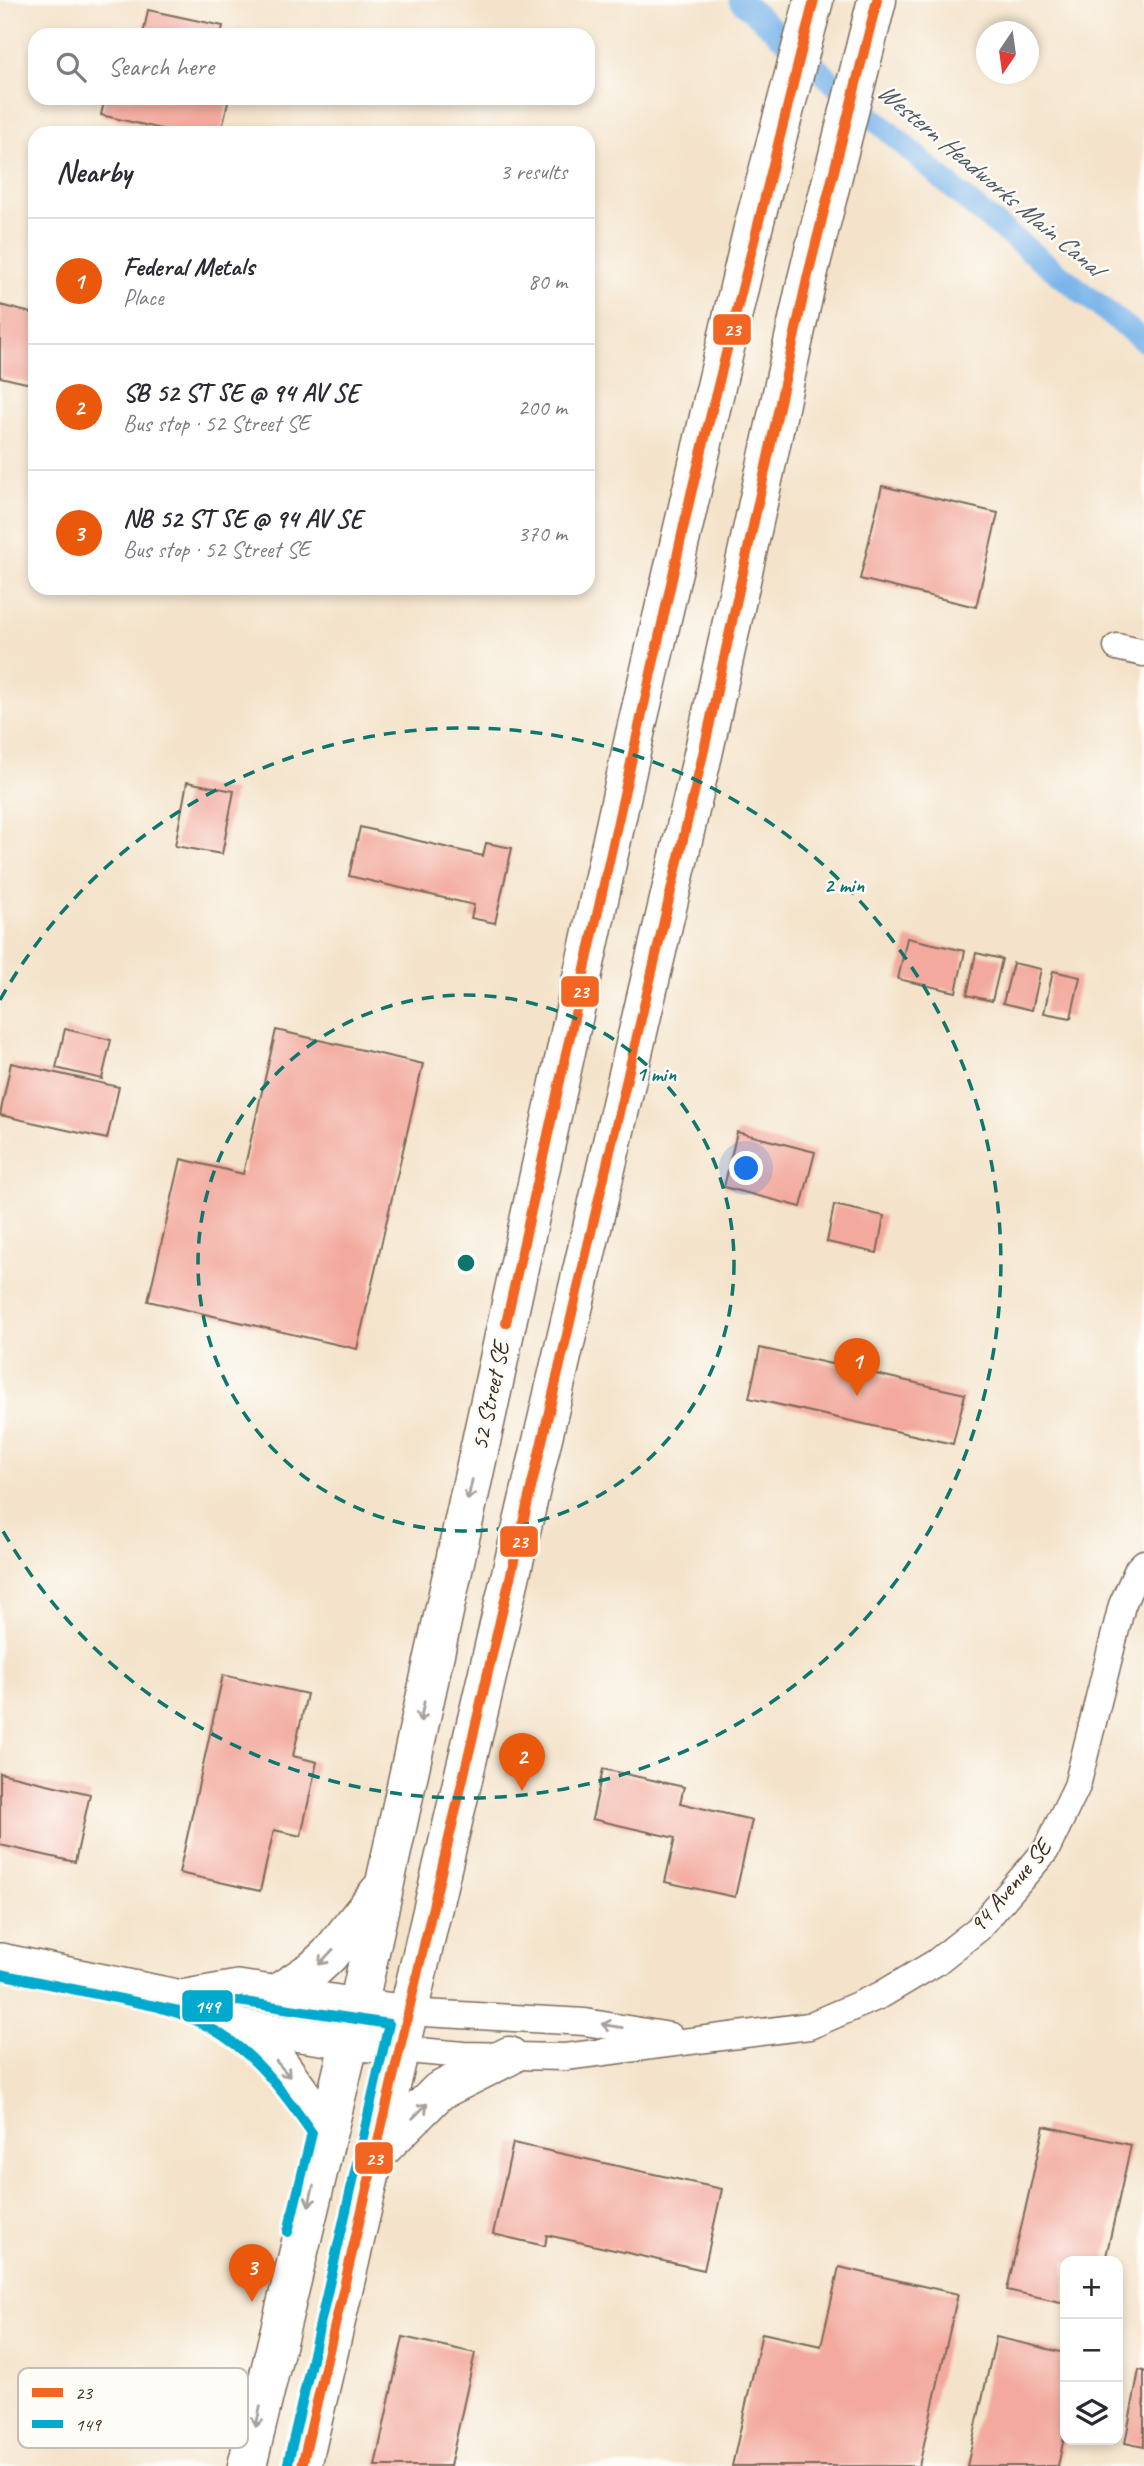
<!DOCTYPE html>
<html lang="en">
<head>
<meta charset="utf-8">
<style>
	body { margin:0; font-family:Caveat,sans-serif; background:#f2f2f3; color:#2b2b33 }
	.controls { position:absolute; right:21px; bottom:21px; display:grid; overflow:hidden; border-radius:14px; box-shadow:0 4px 10px #0003 }
	.controls button { width:63px; height:63px; display:grid; place-items:center; padding:0; border:0; border-bottom:2px solid #e1e1e2; background:#fff; color:#2b2b33; font:35px sans-serif }
	.compass { position:absolute; left:976px; top:21px; width:63px; height:63px; border-radius:50%; background:#fff; box-shadow:0 4px 10px #0003; rotate:193deg }
	.you { position:absolute; left:747px; top:1169px; width:24px; height:24px; margin:-18px; border:5px solid #fff; border-radius:50%; background:#1a73e8; box-shadow:0 0 0 10px #1a73e833 }
	.badge { display:grid; place-items:center; width:46px; height:46px; border-radius:50%; background:#ea580c; color:#fff; font-size:23px; font-weight:700 }
	.pin { position:absolute; translate:-50% -58px; filter:drop-shadow(0 2px 4px #0008) }
	.pin::after { content:''; position:absolute; top:37px; width:24px; height:21px; background:inherit; clip-path:polygon(0 0,100% 0,50% 100%) }
	.list { margin:0; padding:0; list-style:none }
	h2 { display:flex; justify-content:space-between; align-items:center; height:91px; margin:0; padding:0 28px; font-size:30px }
	h2 small { font-size:23px; font-weight:400; color:#7c7c81 }
	.list li { display:grid; grid-template-columns:46px 1fr auto; gap:21px; align-items:center; box-sizing:border-box; height:126px; padding:0 28px; border-top:2px solid #e1e1e2 }
	.list b { display:block; font-size:26px; white-space:nowrap }
	.list p { margin:0; font-size:23px; white-space:nowrap; color:#7c7c81 }
	.list em { font-size:23px; font-style:normal; color:#7c7c81 }
	.icon { flex:none; width:38px; height:38px; fill:none; stroke:currentColor; stroke-width:2; stroke-linecap:round; stroke-linejoin:round }
	.map { position:relative; flex:none; width:1144px; height:2466px; overflow:hidden }
	.search { position:absolute; background:#fff; box-shadow:0 4px 10px #0003; left:28px; top:28px; width:567px; height:77px; display:flex; align-items:center; gap:18px; box-sizing:border-box; padding:0 24px; border-radius:21px; color:#7c7c81; font-size:26px }
	.panel { position:absolute; background:#fff; box-shadow:0 4px 10px #0003; left:28px; top:126px; width:567px; height:469px; border-radius:21px }
	.map>svg:first-child { display:block }
	.lines { fill:none; stroke-linecap:round; stroke-linejoin:round }
	.canal { stroke:#7ab5eb; stroke-width:23 }
	.building { fill:#f3a99d }
	.minor-casing { stroke:#7c6b5a; stroke-width:29 }
	.tertiary-casing { stroke:#7c6b5a; stroke-width:36 }
	.secondary-casing { stroke:#7c6b5a; stroke-width:41 }
	.minor { stroke:#fff; stroke-width:26 }
	.tertiary { stroke:#fff; stroke-width:33 }
	.secondary { stroke:#fff; stroke-width:38 }
	.bus-1-casing { stroke:#fdfcf7; stroke-width:16 }
	.bus-2-casing { stroke:#fdfcf7; stroke-width:16 }
	.bus-1 { stroke:#f26522; stroke-width:10 }
	.bus-2 { stroke:#00a9ce; stroke-width:10 }
	.oneway { stroke:#a79f9a }
	.ring { fill:none; stroke:#0f766e; stroke-width:3.5; stroke-dasharray:12 9 }
	.labels { text-anchor:middle; dominant-baseline:central; stroke-width:5; stroke-linejoin:round; paint-order:stroke }
	.street-label { font-size:24px; fill:#3b2a1e; stroke:#fdfcf7 }
	.water-label { font-size:26px; font-style:italic; fill:#515b66; stroke:#fdfcf7 }
	.key { fill:#fdfcf7; stroke:#c3bdb6; stroke-width:2 }
	.key-label { font-size:19px; fill:#3b2a1e }
	.centre { fill:#0f766e; stroke:#fdfcf7; stroke-width:3.5 }
	.ring-label { font-size:21px; text-anchor:middle; font-weight:bold; fill:#0f766e; stroke:#fdfcf7; stroke-width:5; stroke-linejoin:round; paint-order:stroke }
	.line-badge { stroke:#fdfcf7; stroke-width:2.5 }
	.badge-label { font-size:19px; text-anchor:middle; font-weight:bold; fill:#fff }
</style>
</head>
<body>
<div class="map">
<svg width="1144" height="2466" viewBox="0 0 1144 2466">
	<rect width="100%" height="100%" fill="#fdfcf7"/>
	<filter id="ink" filterUnits="userSpaceOnUse"><feTurbulence type="fractalNoise" baseFrequency=".0143" numOctaves="2"/><feDisplacementMap in="SourceGraphic" scale="14" xChannelSelector="R" yChannelSelector="G"/><feConvolveMatrix kernelMatrix="1 2 1 2 8 2 1 2 1" color-interpolation-filters="sRGB"/></filter>
	<filter id="wash" filterUnits="userSpaceOnUse"><feTurbulence type="fractalNoise" baseFrequency=".00686" numOctaves="4" result="noise"/><feDisplacementMap in="SourceGraphic" scale="28" xChannelSelector="R" yChannelSelector="G"/><feGaussianBlur stdDeviation="1.57" result="paint"/><feColorMatrix in="noise" values="0 0 0 0 0 0 0 0 0 0 0 0 0 0 0 0 0 1.4 0 .05"/><feComposite in="paint" operator="in"/></filter>
	<g filter="url(#wash)">
		<rect width="100%" height="100%" fill="#f4e3ca"/>
		<g class="lines">
			<polyline class="canal" points="740,0 974,207 1144,341"/>
		</g>
		<g id="blocks">
			<g class="building">
				<polygon points="148,10 223,26 221,35 143,35"/>
				<polygon points="105,98 229,98 221,133 179,133 101,115"/>
				<polygon points="0,305 35,314 35,385 0,377"/>
				<polygon points="882,486 998,513 976,607 860,579"/>
				<polygon points="187,782 234,791 222,854 175,846"/>
				<polygon points="360,827 483,856 486,843 512,848 495,923 471,918 474,905 349,876"/>
				<polygon points="907,938 965,951 956,992 898,979"/>
				<polygon points="976,953 1002,959 992,1001 967,995"/>
				<polygon points="1013,963 1041,969 1032,1010 1003,1003"/>
				<polygon points="1053,971 1080,977 1071,1018 1044,1013"/>
				<polygon points="65,1029 111,1040 102,1079 56,1068"/>
				<polygon points="276,1030 423,1064 357,1349 148,1301 181,1159 243,1174"/>
				<polygon points="11,1063 119,1087 107,1139 0,1115"/>
				<polygon points="737,1132 815,1152 801,1207 724,1187"/>
				<polygon points="834,1205 884,1216 877,1253 827,1242"/>
				<polygon points="760,1348 965,1394 953,1444 749,1398"/>
				<polygon points="223,1675 307,1694 293,1756 317,1762 301,1836 274,1830 260,1891 179,1873"/>
				<polygon points="603,1769 684,1787 680,1803 752,1820 735,1897 665,1882 675,1838 592,1819"/>
				<polygon points="0,1773 90,1794 75,1862 0,1845"/>
				<polygon points="1044,2126 1131,2145 1105,2261 1065,2261 1065,2303 1007,2290"/>
				<polygon points="513,2143 722,2189 704,2270 547,2235 545,2246 493,2234"/>
				<polygon points="839,2267 958,2294 919,2466 732,2466 762,2333 821,2346"/>
				<polygon points="403,2337 475,2353 450,2466 375,2466"/>
				<polygon points="996,2337 1065,2353 1065,2433 1058,2466 967,2466"/>
				<polygon points="1139,2370 1144,2371 1144,2447 1125,2443"/>
			</g>
		</g>
	</g>
	<g filter="url(#ink)">
		<use href="#blocks" fill-opacity="0" stroke="#7c6b5a" stroke-width="2"/>
		<g class="lines">
			<defs>
				<g id="minor">
					<polyline points="1117,647 1144,653"/>
					<polyline points="406,2012 585,2022 670,2036"/>
					<polyline points="397,2049 463,2055 565,2057 809,2026 881,1995 935,1963 978,1929 1046,1850 1077,1786 1122,1605 1138,1569 1144,1563"/>
				</g>
				<g id="tertiary">
					<polyline points="0,1960 181,1997 231,2025 397,2049"/>
					<polyline points="181,1997 238,1987 406,2012"/>
				</g>
				<g id="secondary">
					<polyline points="278,1993 313,1970 329,1955 379,1892"/>
					<polyline points="231,2025 278,2062 327,2130"/>
					<polyline points="371,2159 439,2091 509,2056"/>
					<polyline points="247,2466 358,2007 635,734 753,228 814,0"/>
					<polyline points="302,2466 704,750 807,279 877,0"/>
				</g>
			</defs>
			<use href="#minor" class="minor-casing"/>
			<use href="#tertiary" class="tertiary-casing"/>
			<use href="#secondary" class="secondary-casing"/>
			<use href="#minor" class="minor"/>
			<use href="#tertiary" class="tertiary"/>
			<use href="#secondary" class="secondary"/>
			<defs>
				<g id="bus-1">
					<polyline points="506,1323 691,494 814,0"/>
					<polyline points="302,2466 704,750 807,279 877,0"/>
				</g>
				<g id="bus-2">
					<polyline points="0,1974 179,2011 238,2001 389,2024 288,2463"/>
					<path d="M161 2008C234 2027 271 2074 312 2133L288 2232"/>
				</g>
			</defs>
			<use href="#bus-1" class="bus-1-casing"/>
			<use href="#bus-2" class="bus-2-casing"/>
			<use href="#bus-1" class="bus-1"/>
			<use href="#bus-2" class="bus-2"/>
		</g>
		<defs><path id="oneway-shaft" d="M-6 0H5M1.5-3L5.5 0L1.5 3" fill="none" stroke-width="1.6" stroke-linecap="round" stroke-linejoin="round" transform="scale(1.75)"/></defs>
		<g class="oneway">
			<use href="#oneway-shaft" transform="translate(470 1490) rotate(102)"/>
			<use href="#oneway-shaft" transform="translate(422 1712) rotate(102)"/>
			<use href="#oneway-shaft" transform="translate(326 1957) rotate(133)"/>
			<use href="#oneway-shaft" transform="translate(612 2026) rotate(-171)"/>
			<use href="#oneway-shaft" transform="translate(283 2069) rotate(49)"/>
			<use href="#oneway-shaft" transform="translate(420 2111) rotate(-45)"/>
			<use href="#oneway-shaft" transform="translate(311 2196) rotate(103)"/>
			<use href="#oneway-shaft" transform="translate(258 2417) rotate(103)"/>
		</g>
	</g>
	<g class="ring">
		<circle cx="466" cy="1263" r="268"/>
		<path d="M0 1000A535 535 0 1 1 0 1526"/>
	</g>
	<g class="labels">
		<g class="street-label">
			<text transform="translate(490 1396) rotate(-78)">52 Street SE</text>
			<text transform="translate(1010 1886) rotate(-50)">94 Avenue SE</text>
		</g>
		<g class="water-label">
			<text transform="translate(990 179) rotate(40)">Western Headworks Main Canal</text>
		</g>
	</g>
	<rect x="18" y="2368" width="230" height="80" rx="10" class="key"/>
	<rect x="32" y="2388" width="31" height="9" fill="#f26522"/>
	<rect x="32" y="2420" width="31" height="8" fill="#00a9ce"/>
	<g class="key-label">
		<text x="75" y="2399">23</text>
		<text x="75" y="2431">149</text>
	</g>
	<circle cx="466" cy="1263" r="10" class="centre"/>
	<g class="ring-label">
		<text x="844" y="892">2 min</text>
		<text x="656" y="1081">1 min</text>
	</g>
	<g class="line-badge">
		<rect x="712" y="313" width="40" height="33" rx="7" fill="#f26522"/>
		<rect x="560" y="975" width="40" height="33" rx="7" fill="#f26522"/>
		<rect x="499" y="1525" width="40" height="33" rx="7" fill="#f26522"/>
		<rect x="181" y="1989" width="53" height="34" rx="7" fill="#00a9ce"/>
		<rect x="354" y="2141" width="40" height="34" rx="7" fill="#f26522"/>
	</g>
	<g class="badge-label">
		<text x="732" y="336">23</text>
		<text x="580" y="998">23</text>
		<text x="519" y="1548">23</text>
		<text x="207" y="2013">149</text>
		<text x="374" y="2165">23</text>
	</g>
</svg>
<div class="controls">
<button>+</button>
<button>−</button>
<button><svg class="icon" aria-label="layers" viewBox="0 0 24 24"><path d="M12 4l9 5-9 5-9-5zM3 14l9 5 9-5"/></svg></button>
</div>
<svg class="compass" viewBox="-18 -18 36 36"><path d="M0-13l5 13h-10z" fill="#e53935"/><path d="M0 13l5-13h-10z" fill="#7c7c81"/></svg>
<div class="you"></div>
<div class="pin badge" style="left:857px;top:1396px">1</div>
<div class="pin badge" style="left:522px;top:1791px">2</div>
<div class="pin badge" style="left:252px;top:2302px">3</div>
<div class="search"><svg class="icon" aria-label="search" viewBox="0 0 24 24"><circle cx="10" cy="10" r="6"/><path d="M15 15l6 6"/></svg>Search here</div>
<section class="panel">
<h2>Nearby<small>3 results</small></h2>
<ul class="list">
<li><span class="badge">1</span><div><b>Federal Metals</b><p>Place</p></div><em>80 m</em></li>
<li><span class="badge">2</span><div><b>SB 52 ST SE @ 94 AV SE</b><p>Bus stop · 52 Street SE</p></div><em>200 m</em></li>
<li><span class="badge">3</span><div><b>NB 52 ST SE @ 94 AV SE</b><p>Bus stop · 52 Street SE</p></div><em>370 m</em></li>
</ul>
</section>
</div>
</body>
</html>
